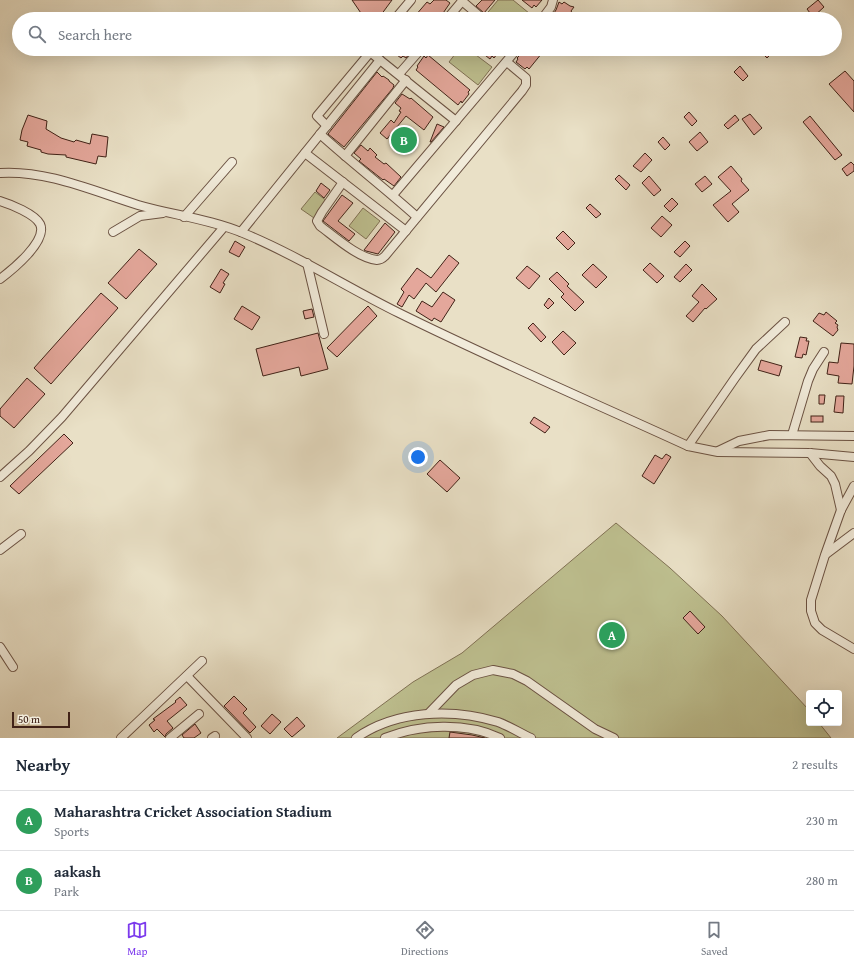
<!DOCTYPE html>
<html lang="en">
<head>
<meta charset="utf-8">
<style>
	body { margin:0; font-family:"Gentium Book Plus",serif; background:#f2f2f3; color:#1f2937 }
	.controls { position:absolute; right:12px; bottom:12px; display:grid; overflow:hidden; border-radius:4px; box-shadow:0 4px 16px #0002 }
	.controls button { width:36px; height:36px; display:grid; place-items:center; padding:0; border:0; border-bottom:1px solid #e0e1e3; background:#fff; color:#1f2937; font:20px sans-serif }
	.scale { position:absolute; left:12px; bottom:10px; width:58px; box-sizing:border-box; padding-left:4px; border:2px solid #412217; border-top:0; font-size:11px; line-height:14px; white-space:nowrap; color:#412217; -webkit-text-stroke:3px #f1ebda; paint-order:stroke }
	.you { position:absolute; left:418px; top:457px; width:14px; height:14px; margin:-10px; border:3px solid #fff; border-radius:50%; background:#1a73e8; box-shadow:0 0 0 6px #1a73e833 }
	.badge { display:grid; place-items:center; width:26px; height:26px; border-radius:50%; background:#7c3aed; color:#fff; font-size:13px; font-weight:700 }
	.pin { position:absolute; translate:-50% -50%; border:2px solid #fff; box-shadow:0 1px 4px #0006 }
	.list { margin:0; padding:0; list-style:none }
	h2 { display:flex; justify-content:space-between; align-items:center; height:52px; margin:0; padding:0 16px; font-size:17px }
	h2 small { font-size:13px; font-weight:400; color:#747a83 }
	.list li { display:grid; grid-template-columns:26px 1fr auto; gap:12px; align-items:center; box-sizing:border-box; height:60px; padding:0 16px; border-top:1px solid #e0e1e3 }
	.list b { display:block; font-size:15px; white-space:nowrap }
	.list p { margin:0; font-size:13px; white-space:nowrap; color:#747a83 }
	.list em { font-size:13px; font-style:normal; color:#747a83 }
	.icon { flex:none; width:22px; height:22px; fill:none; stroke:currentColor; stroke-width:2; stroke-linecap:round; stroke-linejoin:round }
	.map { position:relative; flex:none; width:854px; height:738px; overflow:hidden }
	.search { position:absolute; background:#fff; box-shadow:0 4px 16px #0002; left:12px; right:12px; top:12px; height:44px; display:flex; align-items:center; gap:10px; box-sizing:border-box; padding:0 14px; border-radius:22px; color:#747a83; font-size:15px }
	.sheet { height:172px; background:#fff }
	nav { display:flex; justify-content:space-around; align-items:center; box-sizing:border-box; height:56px; border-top:1px solid #e0e1e3; background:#fff; font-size:11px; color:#747a83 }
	nav a { display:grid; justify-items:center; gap:2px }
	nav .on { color:#7c3aed }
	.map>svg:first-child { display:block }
	.green { fill:#bec090; stroke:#807154 }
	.building { fill:#e4a79b; stroke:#412217 }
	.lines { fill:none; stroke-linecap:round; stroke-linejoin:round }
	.minor-casing { stroke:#6b5243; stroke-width:10 }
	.minor { stroke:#f1ebda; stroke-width:8 }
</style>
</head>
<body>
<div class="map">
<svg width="854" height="738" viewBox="0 0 854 738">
	<rect width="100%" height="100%" fill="#e9e0c6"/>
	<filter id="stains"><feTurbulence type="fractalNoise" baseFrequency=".005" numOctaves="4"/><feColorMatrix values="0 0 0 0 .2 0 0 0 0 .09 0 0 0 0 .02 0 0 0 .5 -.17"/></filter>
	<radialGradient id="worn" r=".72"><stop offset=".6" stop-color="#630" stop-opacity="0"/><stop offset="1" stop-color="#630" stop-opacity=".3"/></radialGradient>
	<g class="green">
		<polygon points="498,0 513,0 535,18 534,19 486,19 484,17"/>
		<polygon points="459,49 468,49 492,67 478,85 449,62"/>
		<polygon points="404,128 415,137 403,152 392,144"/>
		<polygon points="315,192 327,201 314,218 301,209"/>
		<polygon points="363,208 380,221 366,239 349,226"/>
		<polygon points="616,523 670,568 722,616 808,709 809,710 809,723 819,723 831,738 337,738 413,682 462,653"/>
	</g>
	<g class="building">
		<polygon points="352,0 392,0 378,19 365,19"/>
		<polygon points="434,0 446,0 450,3 439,19 435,16 433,19 420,19 415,16 427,2 430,4"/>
		<polygon points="482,0 495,0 484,13 476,6"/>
		<polygon points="522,0 542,0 536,7 534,5 532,8"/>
		<polygon points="818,0 824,7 813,17 807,9"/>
		<polygon points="559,2 562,4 564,2 570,6 574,7 571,11 573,14 570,19 567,16 564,19 550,19 556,10"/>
		<polygon points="389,49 408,49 407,51 410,53 406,58 403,56 401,58"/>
		<polygon points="477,49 501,49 494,58 492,56 490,59"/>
		<polygon points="526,49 536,49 542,53 529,69 527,67 525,69 516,62 518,59 517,58"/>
		<polygon points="758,49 769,49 772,53 767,58"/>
		<polygon points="428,55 470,90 468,92 469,94 462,103 461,101 458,105 416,70 418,67 417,66 424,56 426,58"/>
		<polygon points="740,66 748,76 743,81 734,72"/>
		<polygon points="845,71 854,81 854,112 829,84"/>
		<polygon points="377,72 382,77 383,76 389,80 389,81 394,85 393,88 344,147 328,134"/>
		<polygon points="402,94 410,99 411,98 433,117 424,130 406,116 387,139 380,133 391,120 394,123 401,112 399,111 401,108 395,103"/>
		<polygon points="689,112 697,121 692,126 684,117"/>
		<polygon points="750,114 762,128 754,135 742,119"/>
		<polygon points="28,115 47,121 46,129 61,138 74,142 76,140 90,144 92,134 108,137 106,157 98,156 96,164 66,157 66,155 48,154 41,152 41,150 27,146 28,142 20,140 22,130"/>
		<polygon points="735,115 739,120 728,129 724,125"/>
		<polygon points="810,116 842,155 835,160 803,122"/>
		<polygon points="437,124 444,127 431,142 430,142"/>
		<polygon points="700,132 708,142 697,151 689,142"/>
		<polygon points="663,137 670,145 665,150 658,142"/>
		<polygon points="361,145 368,151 370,148 377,155 375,157 384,164 386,163 401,177 394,186 384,179 383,180 359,161 361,159 354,153"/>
		<polygon points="645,153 652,160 641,172 633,166"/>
		<polygon points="851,162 854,165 854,171 847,176 842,169"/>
		<polygon points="731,166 742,179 741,181 749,190 732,204 739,212 728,222 713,205 731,191 718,177"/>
		<polygon points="619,175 630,185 626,190 615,179"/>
		<polygon points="649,176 661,190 654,196 642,183"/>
		<polygon points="705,176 712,184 702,192 695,184"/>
		<polygon points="321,183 330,190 324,198 316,191"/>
		<polygon points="342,195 353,203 338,221 355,234 349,241 323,221"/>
		<polygon points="672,198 678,204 670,212 664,206"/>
		<polygon points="590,204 601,214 596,218 586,208"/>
		<polygon points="662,216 672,225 661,237 651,228"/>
		<polygon points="385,223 395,232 378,254 366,251 364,250"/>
		<polygon points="563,231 575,243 568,250 556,238"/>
		<polygon points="235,241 245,247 239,257 229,252"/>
		<polygon points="685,241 690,246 680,257 674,252"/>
		<polygon points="139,249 157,264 126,299 108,283"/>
		<polygon points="449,255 459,263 436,292 426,283 414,299 409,295 402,307 397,304 404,292 401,289 417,268 431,278"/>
		<polygon points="650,263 664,276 657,283 643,270"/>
		<polygon points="593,264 607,277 596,288 582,275"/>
		<polygon points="686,264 692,270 680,282 674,277"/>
		<polygon points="527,266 540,276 529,289 516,278"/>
		<polygon points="221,269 229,274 223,283 225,284 220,293 210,287"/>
		<polygon points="557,272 569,284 567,286 584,302 575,311 561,297 564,294 549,279"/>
		<polygon points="702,284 717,299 706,309 705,308 693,322 686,316 699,302 692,296"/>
		<polygon points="443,292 455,300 441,322 434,318 432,321 416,311 422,301 432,307"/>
		<polygon points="101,293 118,308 51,384 34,368"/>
		<polygon points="549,298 554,303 548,309 544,305"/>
		<polygon points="242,306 260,317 252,330 234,319"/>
		<polygon points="368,306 377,316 337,357 327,348"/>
		<polygon points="312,309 314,317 305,319 303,311"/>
		<polygon points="826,312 837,321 835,323 838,325 837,327 838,330 833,336 813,321 819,313 824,315"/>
		<polygon points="533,323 546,337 541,342 528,328"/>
		<polygon points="563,331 576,343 564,355 552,342"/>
		<polygon points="318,333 328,369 301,376 299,367 263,376 256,349"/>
		<polygon points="800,337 807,338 806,341 809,341 806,355 803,354 802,358 795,357"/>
		<polygon points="841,343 854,344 854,366 852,384 838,383 839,376 827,374 829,362 838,363"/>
		<polygon points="761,360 782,366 779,376 758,370"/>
		<polygon points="27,378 45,394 14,428 0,416 0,409"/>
		<polygon points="819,395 825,395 824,404 819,404"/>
		<polygon points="836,396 844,396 843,413 834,412"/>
		<rect x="811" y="416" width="12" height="6"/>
		<polygon points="534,417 550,427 545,433 530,423"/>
		<polygon points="64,434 73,443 19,494 10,486"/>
		<polygon points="666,454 671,457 654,484 642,476 655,455 662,459"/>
		<polygon points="440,460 460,478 447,492 427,474"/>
		<polygon points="690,611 705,627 698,634 683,618"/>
		<polygon points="234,696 247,709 243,713 256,727 250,733 224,706"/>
		<polygon points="180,697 187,705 167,721 173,728 166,734 165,737 157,729 154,732 149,725 155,720 153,719 176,702 175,701"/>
		<polygon points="272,714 281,722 270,734 261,726"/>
		<polygon points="297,717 305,726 292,737 284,729"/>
		<polygon points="195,724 201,733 194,738 184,738 182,735"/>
		<polygon points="450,732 472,735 485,738 449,738"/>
	</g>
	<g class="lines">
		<defs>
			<g id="minor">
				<polyline points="462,1 483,19"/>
				<polyline points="395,19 411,0"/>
				<polyline points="447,19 463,0"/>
				<polyline points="542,19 551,7 553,0"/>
				<polyline points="370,52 456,121"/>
				<polyline points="399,74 421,49"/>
				<polyline points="327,126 317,116 373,49"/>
				<path d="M320 134C352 163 386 189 417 217"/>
				<polyline points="305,153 406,231"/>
				<polyline points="345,156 406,80"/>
				<path d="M0 173C47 170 93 191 138 205 172 215 210 219 243 233 297 255 346 287 399 313 494 360 592 402 688 446L718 452 810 453 854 457"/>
				<path d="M343 182 322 212 317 221 320 226C335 237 358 258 377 260 380 260 383 258 385 256L522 91 526 85V78L507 62"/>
				<polyline points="393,195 517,49"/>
				<path d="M0 201C10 204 35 214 40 224 48 241 12 270 0 279"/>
				<polyline points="184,217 232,162"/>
				<polyline points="113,232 140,216 163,213"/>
				<polyline points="241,232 380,60"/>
				<polyline points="307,263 324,334"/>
				<polyline points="792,435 808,381 813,369 824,352"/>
				<polyline points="688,446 735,378 756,349 785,322"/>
				<polyline points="718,451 739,441 770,435 854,436"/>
				<polyline points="810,453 820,466 831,476 835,484 841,510"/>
				<polyline points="0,477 29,451 62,417 224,227"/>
				<polyline points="854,486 841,510 825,555 811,600 811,611 815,623 822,630 854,649"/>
				<polyline points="0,550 21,534"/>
				<polyline points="826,554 854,533"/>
				<polyline points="0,647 13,667"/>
				<polyline points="187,676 247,738"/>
				<polyline points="429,713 456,685 473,675 493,670 513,674 527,681 595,729 614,738"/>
				<polyline points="121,738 202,661"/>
				<polyline points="170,738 199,714"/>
				<polyline points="212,738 215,736"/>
				<path d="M356 738C396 710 452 708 498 722 509 726 520 733 531 738"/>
				<path d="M385 738C420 724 466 722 500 738"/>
			</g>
		</defs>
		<use href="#minor" class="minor-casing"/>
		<use href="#minor" class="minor"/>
	</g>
	<rect width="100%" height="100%" filter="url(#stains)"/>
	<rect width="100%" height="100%" fill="url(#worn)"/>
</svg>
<div class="controls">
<button><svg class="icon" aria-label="locate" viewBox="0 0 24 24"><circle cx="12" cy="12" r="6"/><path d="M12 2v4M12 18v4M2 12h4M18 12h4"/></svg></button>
</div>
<div class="scale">50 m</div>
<div class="you"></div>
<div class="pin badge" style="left:612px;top:635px;background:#2e9e5b">A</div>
<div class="pin badge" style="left:404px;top:140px;background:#2e9e5b">B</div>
<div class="search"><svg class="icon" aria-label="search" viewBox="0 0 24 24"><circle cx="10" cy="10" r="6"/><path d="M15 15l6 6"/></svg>Search here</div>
</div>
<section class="sheet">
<h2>Nearby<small>2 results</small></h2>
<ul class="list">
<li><span class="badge" style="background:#2e9e5b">A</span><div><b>Maharashtra Cricket Association Stadium</b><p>Sports</p></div><em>230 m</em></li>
<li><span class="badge" style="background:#2e9e5b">B</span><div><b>aakash</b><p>Park</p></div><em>280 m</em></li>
</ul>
</section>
<nav>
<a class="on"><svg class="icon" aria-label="map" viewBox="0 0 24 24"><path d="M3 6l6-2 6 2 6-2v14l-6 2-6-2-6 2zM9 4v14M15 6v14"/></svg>Map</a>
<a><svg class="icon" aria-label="directions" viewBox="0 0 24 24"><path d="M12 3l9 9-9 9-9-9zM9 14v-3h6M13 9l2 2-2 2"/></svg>Directions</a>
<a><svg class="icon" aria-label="saved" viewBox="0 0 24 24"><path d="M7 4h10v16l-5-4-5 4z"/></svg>Saved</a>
</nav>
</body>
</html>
